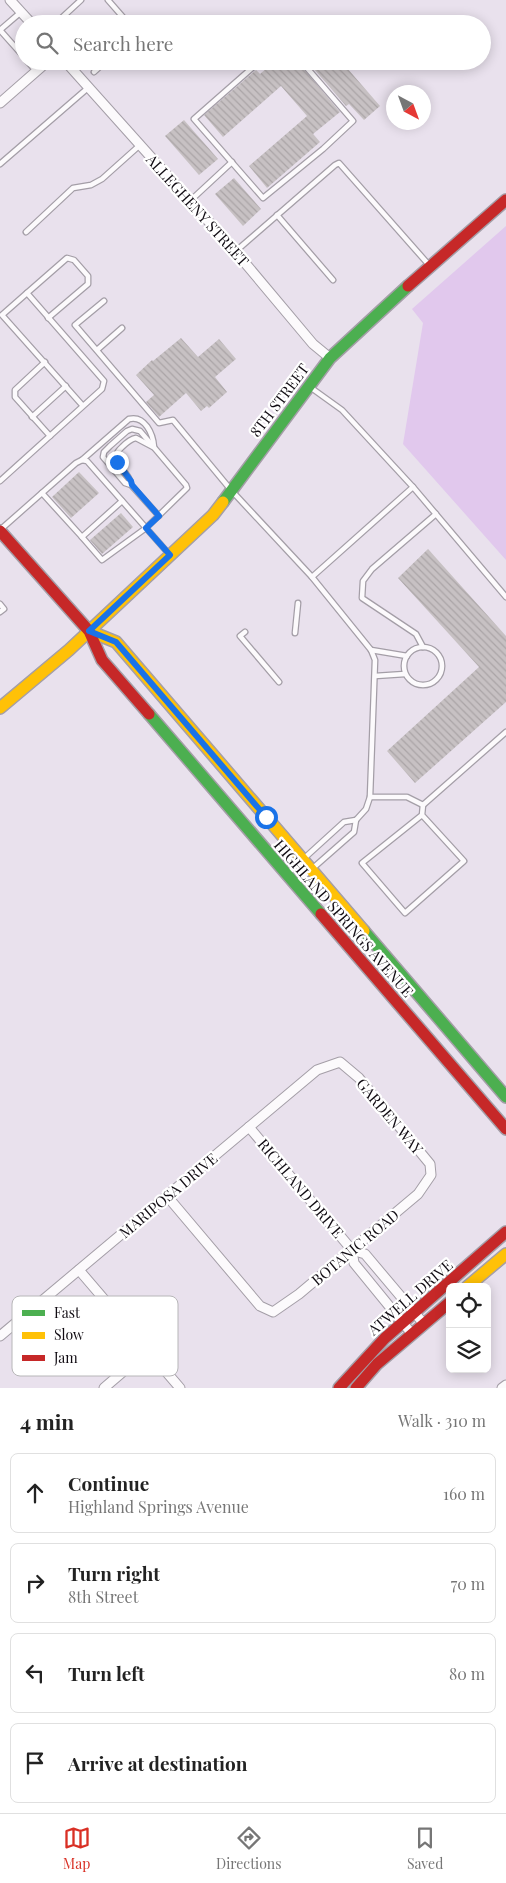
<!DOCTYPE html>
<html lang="en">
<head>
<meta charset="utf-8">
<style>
	body { margin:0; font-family:"Playfair Display",serif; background:#f6f6f6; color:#222 }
	.controls { position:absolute; right:15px; bottom:15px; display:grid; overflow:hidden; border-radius:8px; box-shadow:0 2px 12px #0003 }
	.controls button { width:45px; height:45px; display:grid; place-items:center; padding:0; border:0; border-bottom:1px solid #e0e0e0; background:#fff; color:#222; font:25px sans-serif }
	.compass { position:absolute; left:386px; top:85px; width:45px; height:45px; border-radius:50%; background:#fff; box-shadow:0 2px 12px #0003; rotate:139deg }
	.stop { position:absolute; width:15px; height:15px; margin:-11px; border:4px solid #1a73e8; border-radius:50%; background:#fff }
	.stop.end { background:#1a73e8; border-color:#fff; box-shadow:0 1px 5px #0008 }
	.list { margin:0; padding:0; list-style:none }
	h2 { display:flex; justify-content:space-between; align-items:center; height:65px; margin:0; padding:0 20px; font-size:21px }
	h2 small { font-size:16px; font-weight:400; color:#767676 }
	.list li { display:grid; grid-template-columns:32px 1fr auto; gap:15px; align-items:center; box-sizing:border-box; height:80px; margin:0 10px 10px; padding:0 10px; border:1px solid #e0e0e0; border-radius:8px }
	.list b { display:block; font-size:19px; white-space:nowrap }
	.list p { margin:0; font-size:16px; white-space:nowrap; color:#767676 }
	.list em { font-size:16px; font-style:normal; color:#767676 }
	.icon { flex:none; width:28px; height:28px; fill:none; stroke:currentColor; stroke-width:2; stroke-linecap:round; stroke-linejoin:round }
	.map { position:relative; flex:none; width:506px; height:1388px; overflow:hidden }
	.search { position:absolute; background:#fff; box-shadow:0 2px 12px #0003; left:15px; right:15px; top:15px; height:55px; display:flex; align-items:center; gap:12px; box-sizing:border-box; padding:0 18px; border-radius:28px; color:#767676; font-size:19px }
	.sheet { height:425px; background:#fff }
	nav { display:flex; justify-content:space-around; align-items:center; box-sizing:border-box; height:70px; border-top:1px solid #e0e0e0; background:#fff; font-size:14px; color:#767676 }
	nav a { display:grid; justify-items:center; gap:2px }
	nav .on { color:#d93025 }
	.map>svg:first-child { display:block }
	.green { fill:#e1c8ed }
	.building { fill:url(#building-back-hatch) }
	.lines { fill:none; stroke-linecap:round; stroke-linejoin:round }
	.lane-casing { stroke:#a49ea7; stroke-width:7 }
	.street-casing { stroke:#a49ea7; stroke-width:11 }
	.fast-casing { stroke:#a49ea7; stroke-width:14 }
	.slow-casing { stroke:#a49ea7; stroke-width:14 }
	.jam-casing { stroke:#a49ea7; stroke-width:14 }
	.lane { stroke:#fcfafc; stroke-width:4.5 }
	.street { stroke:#fcfafc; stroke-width:9 }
	.fast { stroke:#4caf50; stroke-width:11 }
	.slow { stroke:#ffc107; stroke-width:11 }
	.jam { stroke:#c62828; stroke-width:11 }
	.route { stroke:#1a73e8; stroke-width:6 }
	.labels { text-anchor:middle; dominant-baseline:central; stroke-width:4.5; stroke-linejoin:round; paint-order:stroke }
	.street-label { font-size:15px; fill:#100b12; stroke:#fff }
	.key { fill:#fff; stroke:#b7b6b8; stroke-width:1 }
	.key-label { font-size:14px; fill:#100b12 }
</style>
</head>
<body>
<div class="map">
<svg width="506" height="1388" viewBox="0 0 506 1388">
	<defs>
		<pattern id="building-back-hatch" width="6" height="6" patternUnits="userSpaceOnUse" patternTransform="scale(1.25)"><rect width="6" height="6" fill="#c7c1c3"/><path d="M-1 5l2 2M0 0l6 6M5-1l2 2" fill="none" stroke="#aaa4a6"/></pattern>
	</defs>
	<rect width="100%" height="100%" fill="#e9e1ed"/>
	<polygon class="green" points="506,226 506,560 403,444 423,323 412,309"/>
	<g class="building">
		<polygon points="275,61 297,61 340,112 313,134 320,142 267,188 249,166 307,116 281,86 223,137 204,115 256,70 260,74"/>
		<polygon points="307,61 341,61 380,106 364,120 349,104 346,106"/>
		<polygon points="184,120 218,159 199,175 165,136"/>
		<polygon points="234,178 261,209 243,226 215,194"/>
		<polygon points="181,338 198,357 219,339 236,359 215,377 227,392 209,408 207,406 201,411 186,393 159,417 146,402 154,395 136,375 152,360 153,361"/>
		<polygon points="79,472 99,493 71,518 52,497"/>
		<polygon points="121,513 133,527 102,554 90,540"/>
		<polygon points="428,549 506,636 506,702 415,783 387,751 479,667 398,578"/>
	</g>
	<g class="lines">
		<defs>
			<g id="lane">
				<polyline points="108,0 129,24"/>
				<polyline points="55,24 81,0"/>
				<polyline points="0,30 24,57"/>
				<polyline points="0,30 21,12"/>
				<polyline points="27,61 37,72"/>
				<polyline points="260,61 194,119 263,198 323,149 353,121 301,61"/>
				<polyline points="94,72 106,61"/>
				<polyline points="0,164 89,87"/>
				<polyline points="190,201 232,162"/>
				<polyline points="277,215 333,280"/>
				<polyline points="26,232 73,188 91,185 102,179 140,145"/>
				<polyline points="236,251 335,165 339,163 429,265"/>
				<polyline points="27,293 67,258 74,260 88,276 88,284 48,318"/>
				<polyline points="104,301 75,325 159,423 173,420 231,490 312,577 371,650 375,660 370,797 366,809 356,820 354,832 296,883"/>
				<polyline points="97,350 122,328"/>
				<polyline points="45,362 15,390 15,397 50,436"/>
				<polyline points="310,387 342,410 413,487 312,577"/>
				<polyline points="32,417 66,386"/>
				<path d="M153 447 136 438C130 439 126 443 122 447 104 463 130 469 131 485L159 516"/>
				<path d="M82 460 129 419C145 415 153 434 154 447"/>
				<polyline points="0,481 102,389 104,381 27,293 2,315 83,406"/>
				<polyline points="413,487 506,597"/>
				<polyline points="42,493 82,537 122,501"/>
				<polyline points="0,530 76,463 82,460 87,461 169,554"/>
				<polyline points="82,537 102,560 146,528 187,488 186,485 140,431 132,429 127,431 110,446 104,452 103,457 125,483 131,485"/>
				<polyline points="0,604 4,609 0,612"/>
				<polyline points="245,632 240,636 279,682"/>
				<polyline points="295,633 298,603"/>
				<circle cx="423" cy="666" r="19"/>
				<polyline points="423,647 416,634 362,598 363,581 372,569 436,514"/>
				<polyline points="371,650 407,656"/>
				<polyline points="375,676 405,674"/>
				<polyline points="370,797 407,797 423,805 506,732"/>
				<polyline points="422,815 464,861 405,913 362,863 422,815 423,805"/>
				<polyline points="288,873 344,822 356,820"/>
			</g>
			<g id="street">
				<polyline points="10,0 32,24"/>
				<polyline points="65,61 235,251 313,344 330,358"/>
				<polyline points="0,103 48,61"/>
				<polyline points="249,1127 352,1250 354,1263 412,1334"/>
				<polyline points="352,1250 365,1254 424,1324"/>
				<polyline points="79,1270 180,1388"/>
				<polyline points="0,1336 317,1070 340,1062 359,1078 430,1164 431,1175 418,1194 299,1294 273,1312 260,1306 167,1196"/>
				<polyline points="104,1388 147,1351"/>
				<polyline points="502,1388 506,1385"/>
			</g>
			<g id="fast">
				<polyline points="223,502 330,358 408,286"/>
				<polyline points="149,714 321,914"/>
				<polyline points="364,931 506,1097"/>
			</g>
			<g id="slow">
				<polyline points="89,631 116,642 364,931"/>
				<polyline points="0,708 69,650 213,515 223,502"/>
				<polyline points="467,1287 506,1254"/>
			</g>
			<g id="jam">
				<polyline points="408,286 506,200"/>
				<polyline points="0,531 89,631 102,660 149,714"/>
				<polyline points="321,914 506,1129"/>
				<polyline points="339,1388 385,1338 506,1232"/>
				<polyline points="356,1388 377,1364 450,1302"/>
			</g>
		</defs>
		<use href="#lane" class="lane-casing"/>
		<use href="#street" class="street-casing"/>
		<use href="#fast" class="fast-casing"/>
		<use href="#slow" class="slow-casing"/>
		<use href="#jam" class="jam-casing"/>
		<use href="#lane" class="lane"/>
		<use href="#street" class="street"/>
		<use href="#fast" class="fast"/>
		<use href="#slow" class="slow"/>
		<use href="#jam" class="jam"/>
	</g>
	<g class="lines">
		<polyline class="route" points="117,462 131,481 132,485 159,516 146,528 170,555 89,631 116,642 266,817"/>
	</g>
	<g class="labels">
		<g class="street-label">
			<text transform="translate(198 210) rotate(48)">ALLEGHENY STREET</text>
			<text transform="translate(279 400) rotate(-53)">8TH STREET</text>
			<text transform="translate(344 918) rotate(49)">HIGHLAND SPRINGS AVENUE</text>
			<text transform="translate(390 1116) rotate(50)">GARDEN WAY</text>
			<text transform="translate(301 1188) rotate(50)">RICHLAND DRIVE</text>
			<text transform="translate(168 1195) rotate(-40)">MARIPOSA DRIVE</text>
			<text transform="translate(355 1247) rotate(-40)">BOTANIC ROAD</text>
			<text transform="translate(410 1297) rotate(-41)">ATWELL DRIVE</text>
		</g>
	</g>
	<rect x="12" y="1296" width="166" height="80" rx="8" class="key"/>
	<rect x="22" y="1310" width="23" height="6" fill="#4caf50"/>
	<rect x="22" y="1332" width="23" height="7" fill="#ffc107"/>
	<rect x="22" y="1355" width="23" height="6" fill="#c62828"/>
	<g class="key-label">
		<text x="54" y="1318">Fast</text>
		<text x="54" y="1340">Slow</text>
		<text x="54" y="1363">Jam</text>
	</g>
</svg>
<div class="controls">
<button><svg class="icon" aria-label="locate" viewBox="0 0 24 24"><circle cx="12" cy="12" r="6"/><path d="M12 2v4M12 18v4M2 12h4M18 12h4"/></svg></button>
<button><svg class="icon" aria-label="layers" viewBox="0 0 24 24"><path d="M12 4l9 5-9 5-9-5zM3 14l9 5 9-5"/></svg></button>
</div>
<svg class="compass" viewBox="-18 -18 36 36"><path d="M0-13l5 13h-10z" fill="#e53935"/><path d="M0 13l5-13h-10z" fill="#767676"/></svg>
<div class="stop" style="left:266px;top:817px"></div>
<div class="stop end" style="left:117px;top:462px"></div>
<div class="search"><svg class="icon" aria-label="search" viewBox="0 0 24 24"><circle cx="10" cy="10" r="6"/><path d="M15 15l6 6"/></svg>Search here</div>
</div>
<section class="sheet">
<h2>4 min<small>Walk · 310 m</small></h2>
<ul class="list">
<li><svg class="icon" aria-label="ahead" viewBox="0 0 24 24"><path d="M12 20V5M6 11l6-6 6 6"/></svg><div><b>Continue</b><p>Highland Springs Avenue</p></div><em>160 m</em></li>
<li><svg class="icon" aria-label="right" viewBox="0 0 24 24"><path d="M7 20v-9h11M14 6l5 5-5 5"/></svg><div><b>Turn right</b><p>8th Street</p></div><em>70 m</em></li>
<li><svg class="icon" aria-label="left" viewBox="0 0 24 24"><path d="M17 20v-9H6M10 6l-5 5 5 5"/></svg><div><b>Turn left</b></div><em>80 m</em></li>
<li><svg class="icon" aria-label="arrive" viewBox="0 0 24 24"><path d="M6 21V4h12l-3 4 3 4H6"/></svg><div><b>Arrive at destination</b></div></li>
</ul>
</section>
<nav>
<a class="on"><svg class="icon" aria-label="map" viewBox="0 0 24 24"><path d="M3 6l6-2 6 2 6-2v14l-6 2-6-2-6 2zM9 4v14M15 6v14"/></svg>Map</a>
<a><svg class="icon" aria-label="directions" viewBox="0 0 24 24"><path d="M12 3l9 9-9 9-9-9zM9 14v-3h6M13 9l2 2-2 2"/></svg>Directions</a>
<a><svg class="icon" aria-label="saved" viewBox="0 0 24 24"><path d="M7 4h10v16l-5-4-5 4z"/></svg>Saved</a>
</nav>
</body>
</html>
